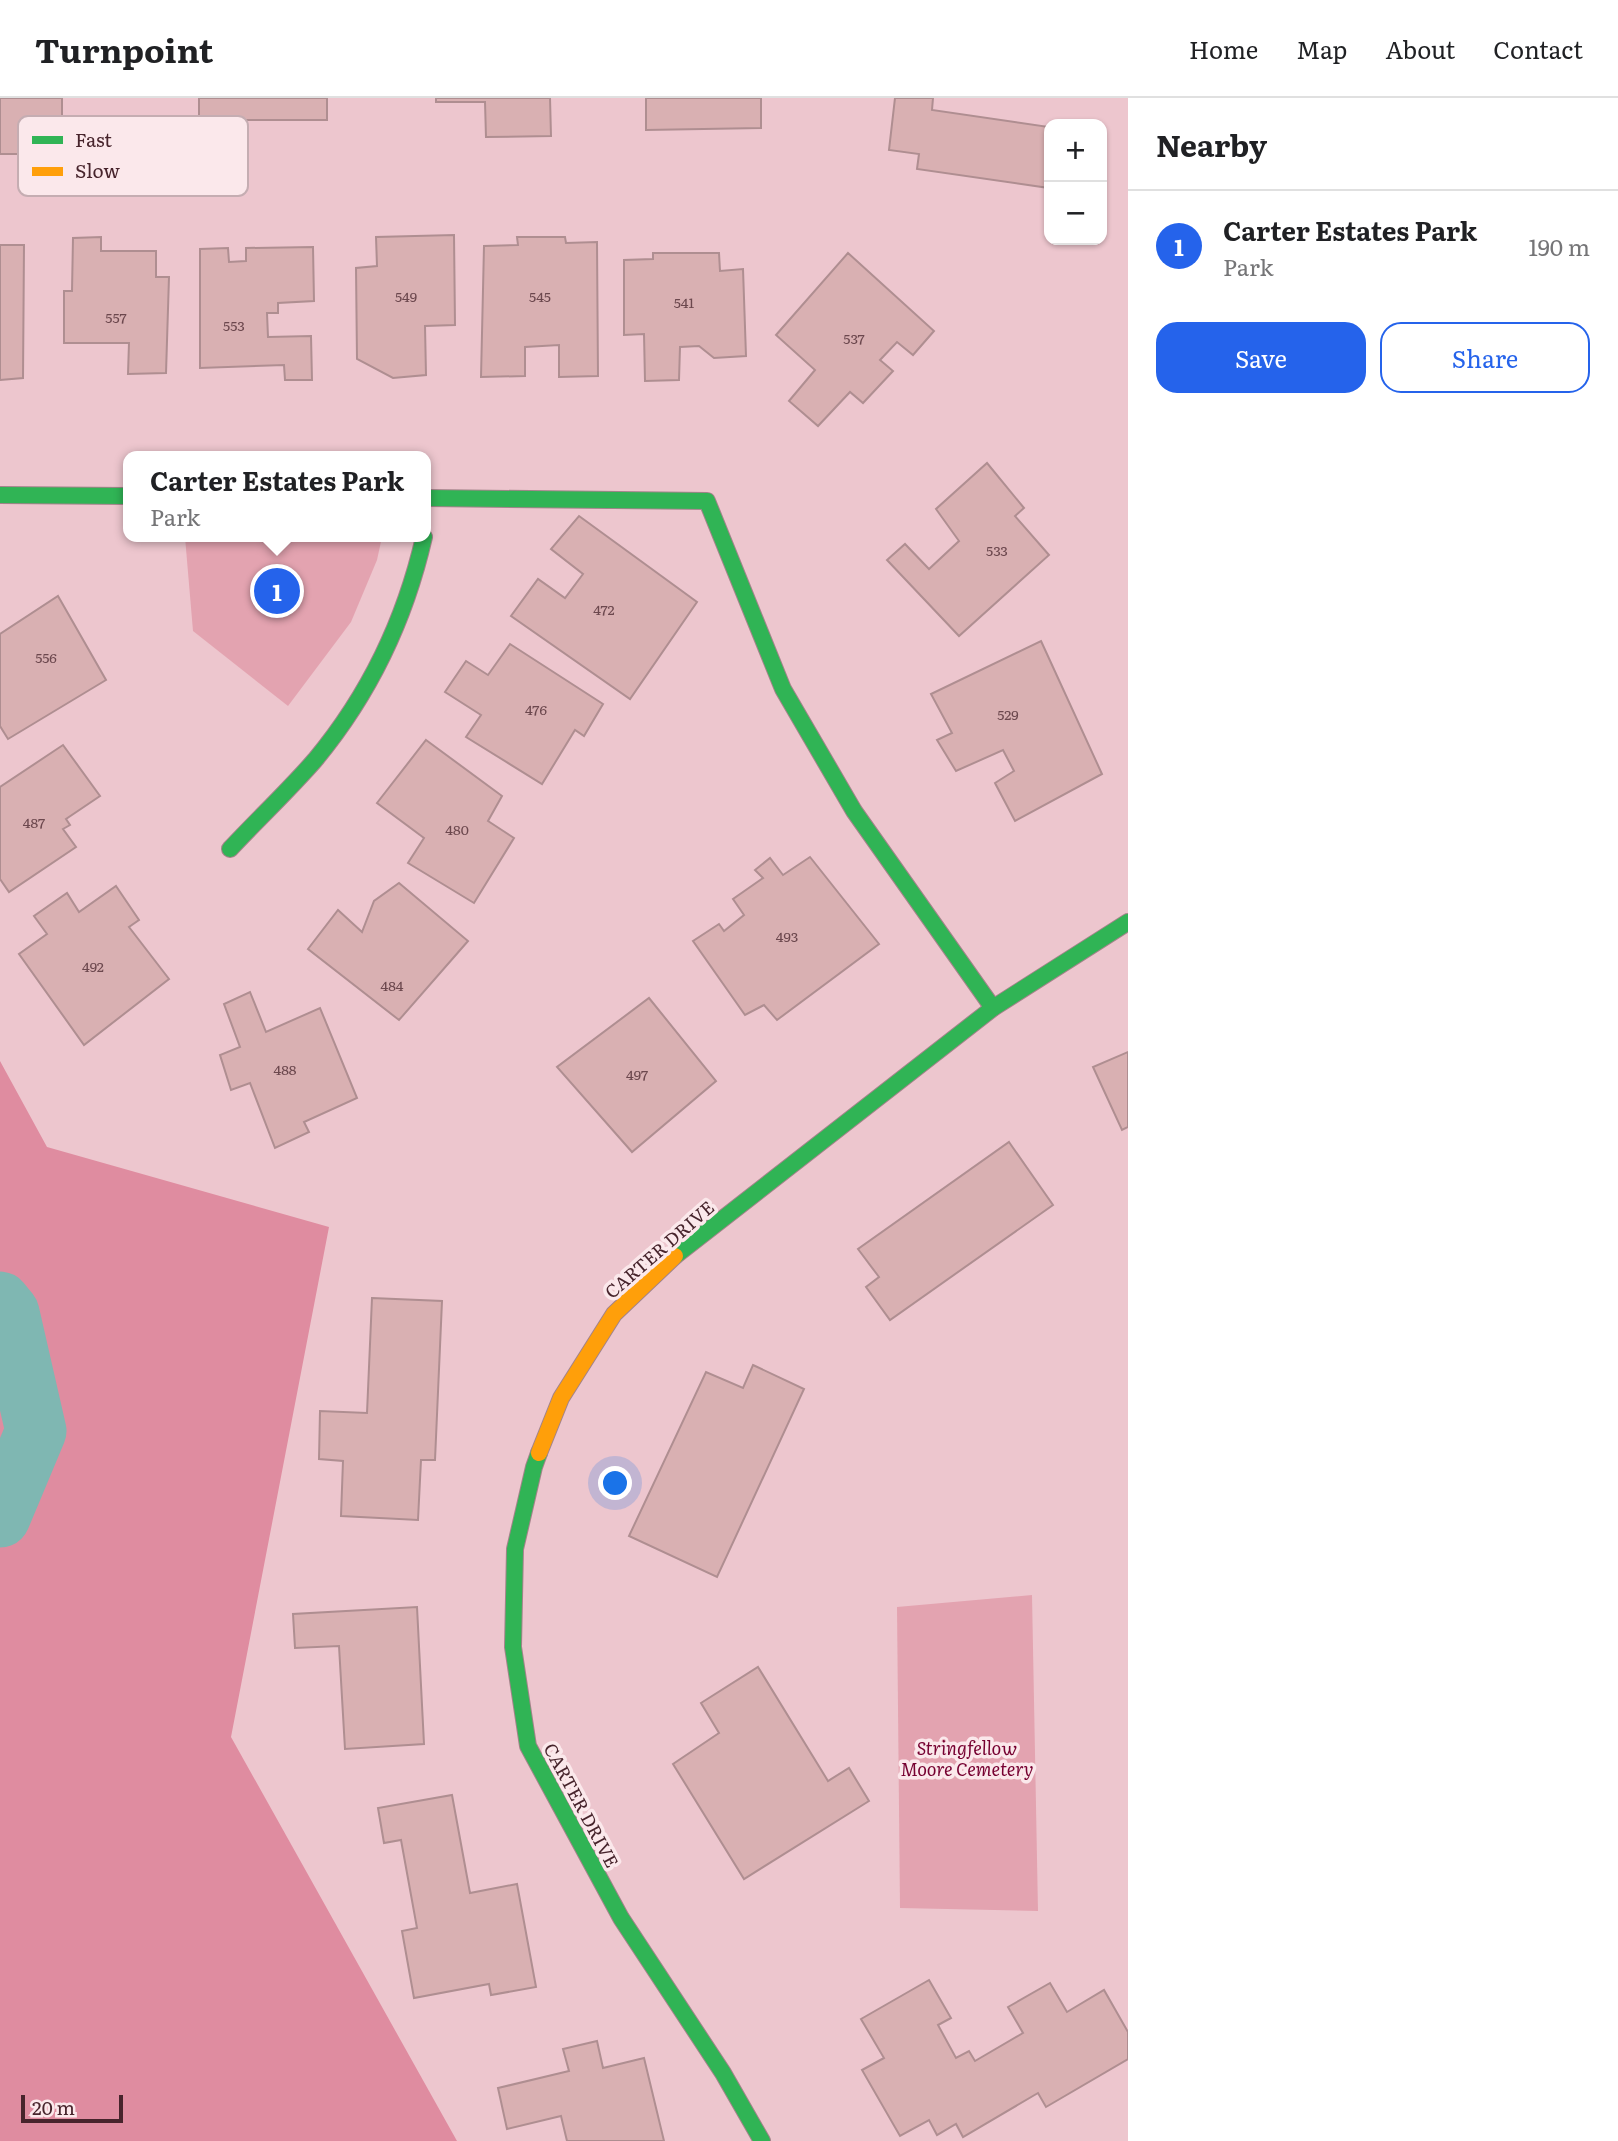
<!DOCTYPE html>
<html lang="en">
<head>
<meta charset="utf-8">
<style>
	body { margin:0; font-family:Literata,serif; background:#f6f6f6; color:#202124 }
	.controls { position:absolute; right:21px; top:21px; display:grid; overflow:hidden; border-radius:14px; box-shadow:0 2px 5px #0004 }
	.controls button { width:63px; height:63px; display:grid; place-items:center; padding:0; border:0; border-bottom:2px solid #e0e0e0; background:#fff; color:#202124; font:35px sans-serif }
	.scale { position:absolute; left:21px; bottom:18px; width:102px; box-sizing:border-box; padding-left:7px; border:4px solid #47242c; border-top:0; font-size:19px; line-height:24px; white-space:nowrap; color:#47242c; -webkit-text-stroke:5px #fbe8eb; paint-order:stroke }
	.you { position:absolute; left:616px; top:1386px; width:24px; height:24px; margin:-18px; border:5px solid #fff; border-radius:50%; background:#1a73e8; box-shadow:0 0 0 10px #1a73e833 }
	.badge { display:grid; place-items:center; width:46px; height:46px; border-radius:50%; background:#2563eb; color:#fff; font-size:23px; font-weight:700 }
	.pin { position:absolute; translate:-50% -50%; border:4px solid #fff; box-shadow:0 2px 7px #0006 }
	.popup { position:absolute; left:123px; top:353px; width:308px; height:91px; box-sizing:border-box; display:grid; place-content:center; border-radius:14px; background:#fff; filter:drop-shadow(0 2px 5px #0005); font-size:23px; white-space:nowrap; color:#757577 }
	.popup b { font-size:26px; color:#202124 }
	.popup::after { content:''; position:absolute; left:50%; top:100%; margin-left:-14px; border:14px solid transparent; border-top-color:#fff }
	.list { margin:0; padding:0; list-style:none }
	h2 { display:flex; justify-content:space-between; align-items:center; height:91px; margin:0; padding:0 28px; font-size:30px }
	h2 small { font-size:23px; font-weight:400; color:#757577 }
	.list li { display:grid; grid-template-columns:46px 1fr auto; gap:21px; align-items:center; box-sizing:border-box; height:112px; padding:0 28px; border-top:2px solid #e0e0e0 }
	.list b { display:block; font-size:26px; white-space:nowrap }
	.list p { margin:0; font-size:23px; white-space:nowrap; color:#757577 }
	.list em { font-size:23px; font-style:normal; color:#757577 }
	.actions { display:flex; gap:14px; padding:21px 28px }
	.actions a { flex:1; padding:16px 0; border:2px solid #2563eb; border-radius:21px; text-align:center; font-size:24px; color:#2563eb }
	.actions .main { background:#2563eb; color:#fff }
	.map { position:relative; flex:none; width:1128px; height:2043px; overflow:hidden }
	header { display:flex; align-items:center; gap:42px; box-sizing:border-box; height:98px; padding:0 35px; background:#fff; border-bottom:2px solid #e0e0e0 }
	header strong { font-size:33px }
	nav { display:flex; gap:38px; margin-inline-start:auto; font-size:24px }
	main { display:flex }
	aside { flex:1; background:#fff }
	.map>svg:first-child { display:block }
	.green { fill:#e3a3b0 }
	.forest { fill:#df8ca0 }
	.lines { fill:none; stroke-linecap:round; stroke-linejoin:round }
	.river { stroke:#7fb7b2; stroke-width:61 }
	.building { fill:#d9b0b2; stroke:#af8e91; stroke-width:2 }
	.fast-casing { stroke:#a3838a; stroke-width:18 }
	.slow-casing { stroke:#a3838a; stroke-width:18 }
	.fast { stroke:#30b455; stroke-width:16 }
	.slow { stroke:#ff9f0a; stroke-width:16 }
	.labels { text-anchor:middle; dominant-baseline:central; stroke-width:7; stroke-linejoin:round; paint-order:stroke }
	.number-label { font-size:14px; fill:#6c484e }
	.street-label { font-size:18px; fill:#47242c; stroke:#fbe8eb }
	.park-label { font-size:18px; font-style:italic; fill:#760031; stroke:#fbe8eb }
	.key { fill:#fbe8eb; stroke:#c5adb2; stroke-width:2 }
	.key-label { font-size:19px; fill:#47242c }
</style>
</head>
<body>
<header>
<strong>Turnpoint</strong>
<nav><a>Home</a><a>Map</a><a>About</a><a>Contact</a></nav>
</header>
<main>
<div class="map">
<svg width="1128" height="2043" viewBox="0 0 1128 2043">
	<rect width="100%" height="100%" fill="#edc6ce"/>
	<g class="green">
		<polygon points="185,439 382,439 377,462 351,524 288,608 193,533"/>
		<polygon points="1032,1497 1038,1813 900,1810 897,1509"/>
	</g>
	<polygon class="forest" points="0,963 47,1049 329,1129 231,1639 457,2043 0,2043"/>
	<g class="lines">
		<polyline class="river" points="0,1204 9,1215 36,1333 0,1419"/>
	</g>
	<g class="building">
		<rect x="0" y="0" width="62" height="56"/>
		<rect x="199" y="0" width="128" height="22"/>
		<polygon points="436,0 550,0 551,38 486,39 485,4 436,4"/>
		<polygon points="646,0 761,0 761,30 646,32"/>
		<polygon points="895,0 933,0 932,12 1049,29 1049,90 917,71 919,56 889,52"/>
		<polygon points="207,41 208,94 127,96 126,42"/>
		<polygon points="454,137 455,227 425,228 426,277 393,280 357,261 356,170 377,168 376,139"/>
		<polygon points="101,139 101,153 156,153 156,179 169,179 166,275 128,276 129,245 64,245 64,193 72,193 73,140"/>
		<polygon points="517,139 565,139 566,145 597,144 598,278 559,279 559,247 525,249 525,278 481,279 484,148 518,147"/>
		<polygon points="0,147 24,147 23,280 0,282"/>
		<polygon points="313,149 314,203 278,205 278,215 267,215 268,239 311,238 312,282 285,282 284,267 200,270 200,151 228,150 229,164 246,163 246,150"/>
		<polygon points="653,155 719,155 720,173 743,171 746,258 714,260 699,248 680,249 679,282 645,283 644,236 624,237 624,162 653,161"/>
		<polygon points="848,155 934,233 913,257 897,244 880,262 893,273 863,305 850,294 818,328 789,303 815,272 776,237"/>
		<polygon points="987,365 1024,410 1015,418 1049,457 959,538 887,462 905,446 929,471 959,443 936,411"/>
		<polygon points="579,418 697,504 630,601 511,518 538,481 565,500 583,476 551,451"/>
		<polygon points="58,498 106,582 8,641 0,628 0,536"/>
		<polygon points="1041,543 1102,676 1015,723 995,685 1014,673 1003,652 956,673 937,642 952,635 931,596"/>
		<polygon points="510,546 603,606 584,638 575,632 542,686 466,639 481,617 445,594 466,563 488,577"/>
		<polygon points="426,642 502,698 488,723 514,740 474,805 408,765 424,740 377,705"/>
		<polygon points="63,647 100,698 66,721 70,727 63,731 76,749 9,794 0,781 0,689"/>
		<polygon points="810,759 879,846 777,922 764,907 745,917 693,843 719,826 724,833 744,817 733,801 763,780 755,772 770,760 783,777"/>
		<polygon points="399,785 468,843 399,922 308,851 338,812 362,834 374,803"/>
		<polygon points="116,788 139,822 129,829 169,881 84,947 19,856 47,836 34,818 67,795 79,814"/>
		<polygon points="250,894 266,934 320,910 357,1000 304,1024 309,1034 275,1050 250,985 231,992 220,957 240,949 224,906"/>
		<polygon points="649,900 716,983 632,1054 557,969"/>
		<polygon points="1128,954 1128,1029 1122,1032 1093,969"/>
		<polygon points="1009,1044 1053,1107 890,1222 866,1189 879,1179 858,1151"/>
		<polygon points="372,1200 442,1203 435,1362 421,1362 418,1422 341,1418 343,1363 319,1361 320,1313 367,1315"/>
		<polygon points="753,1267 804,1291 717,1479 629,1438 706,1274 743,1290"/>
		<polygon points="417,1509 424,1646 345,1651 339,1548 295,1550 293,1516"/>
		<polygon points="758,1569 828,1683 849,1670 869,1703 744,1781 673,1666 719,1635 701,1605"/>
		<polygon points="452,1697 470,1795 517,1786 536,1889 491,1897 489,1886 414,1900 402,1833 417,1830 401,1742 384,1745 378,1710"/>
		<polygon points="929,1882 951,1920 938,1927 956,1960 969,1953 975,1963 1023,1935 1008,1909 1050,1885 1067,1914 1104,1892 1128,1934 1128,1961 1046,2009 1038,1995 963,2039 956,2026 937,2037 929,2022 900,2038 862,1972 884,1960 861,1921"/>
		<polygon points="597,1943 603,1970 644,1960 664,2043 567,2043 561,2018 507,2031 498,1990 569,1973 563,1951"/>
	</g>
	<g class="lines">
		<defs>
			<g id="fast">
				<polyline points="0,397 128,398"/>
				<polyline points="426,400 707,403 783,591 854,713 993,910"/>
				<path d="M230 751C258 721 288 693 315 662 369 597 405 522 424 439"/>
				<polyline points="675,1158 993,910 1128,824"/>
				<polyline points="539,1355 534,1369 515,1451 513,1549 528,1648 621,1820 723,1975 762,2043"/>
			</g>
			<polyline id="slow" points="539,1355 561,1300 614,1216 675,1158"/>
		</defs>
		<use href="#fast" class="fast-casing"/>
		<use href="#slow" class="slow-casing"/>
		<use href="#fast" class="fast"/>
		<use href="#slow" class="slow"/>
	</g>
	<g class="labels">
		<g class="number-label">
			<text x="406" y="198">549</text>
			<text x="540" y="198">545</text>
			<text x="684" y="204">541</text>
			<text x="116" y="219">557</text>
			<text x="234" y="227">553</text>
			<text x="854" y="240">537</text>
			<text x="997" y="452">533</text>
			<text x="604" y="511">472</text>
			<text x="46" y="559">556</text>
			<text x="536" y="611">476</text>
			<text x="1008" y="616">529</text>
			<text x="34" y="724">487</text>
			<text x="457" y="731">480</text>
			<text x="787" y="838">493</text>
			<text x="93" y="868">492</text>
			<text x="392" y="887">484</text>
			<text x="285" y="971">488</text>
			<text x="637" y="976">497</text>
		</g>
		<g class="street-label">
			<text transform="translate(659 1151) rotate(-41)">CARTER DRIVE</text>
			<text transform="translate(582 1707) rotate(62)">CARTER DRIVE</text>
		</g>
		<g class="park-label">
			<text x="967" y="1649">Stringfellow<tspan x="967" dy="21">Moore Cemetery</tspan></text>
		</g>
	</g>
	<rect x="18" y="18" width="230" height="80" rx="10" class="key"/>
	<rect x="32" y="38" width="31" height="8" fill="#30b455"/>
	<rect x="32" y="69" width="31" height="9" fill="#ff9f0a"/>
	<g class="key-label">
		<text x="75" y="49">Fast</text>
		<text x="75" y="80">Slow</text>
	</g>
</svg>
<div class="controls">
<button>+</button>
<button>−</button>
</div>
<div class="scale">20 m</div>
<div class="you"></div>
<div class="pin badge" style="left:277px;top:493px">1</div>
<div class="popup"><b>Carter Estates Park</b>Park</div>
</div>
<aside>
<h2>Nearby<small></small></h2>
<ul class="list">
<li><span class="badge">1</span><div><b>Carter Estates Park</b><p>Park</p></div><em>190 m</em></li>
</ul>
<div class="actions"><a class="main">Save</a><a>Share</a></div>
</aside>
</main>
</body>
</html>
